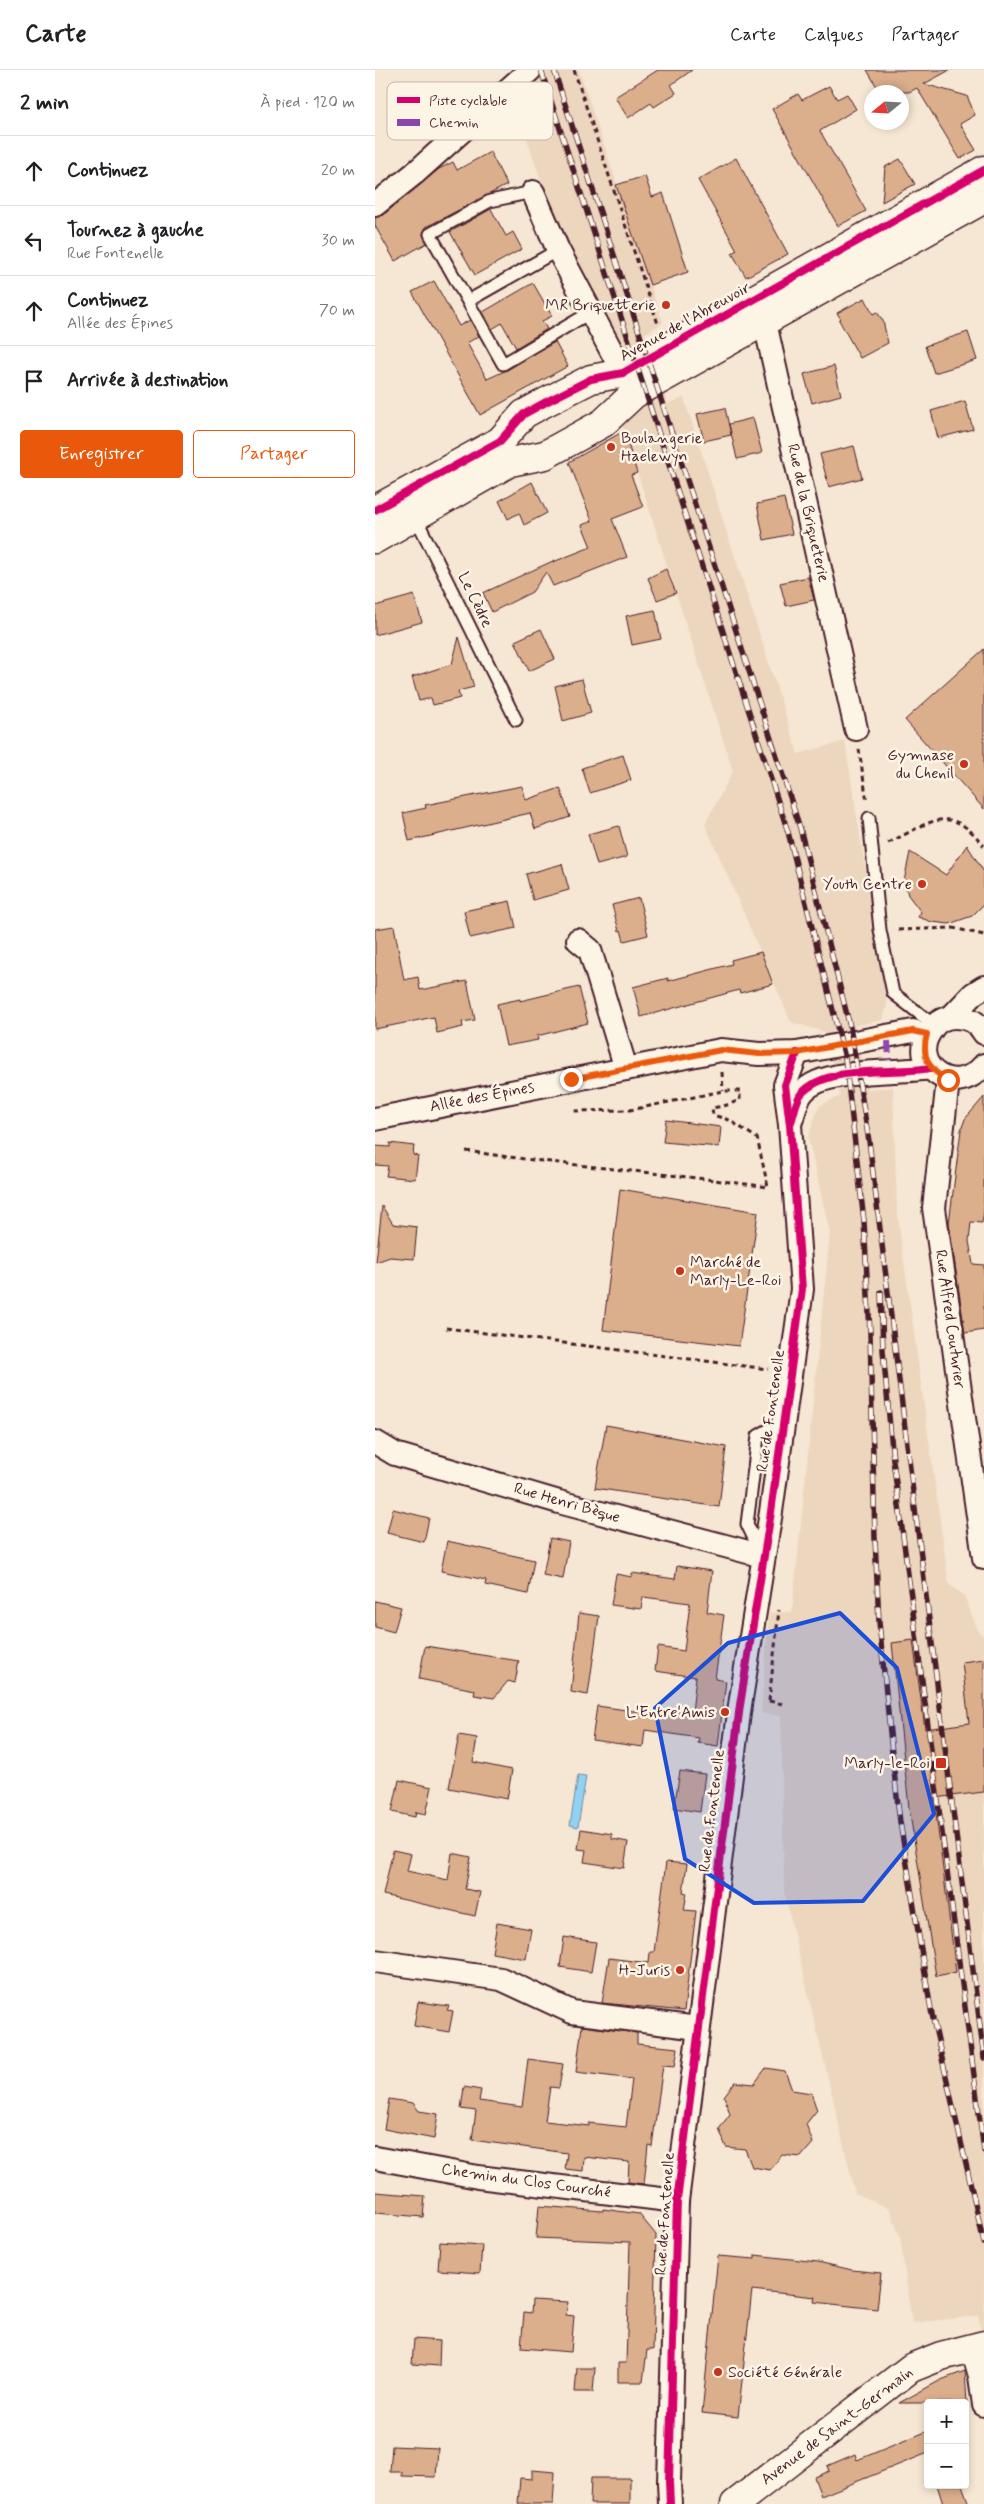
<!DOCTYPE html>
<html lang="fr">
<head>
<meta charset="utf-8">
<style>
	body { margin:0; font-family:Mynerve,sans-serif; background:#f6f6f6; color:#202124 }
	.controls { position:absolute; right:15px; bottom:15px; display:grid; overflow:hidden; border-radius:5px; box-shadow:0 2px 8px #0003 }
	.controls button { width:45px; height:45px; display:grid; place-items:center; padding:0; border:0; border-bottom:1px solid #e0e0e0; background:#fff; color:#202124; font:25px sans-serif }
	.compass { position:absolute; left:489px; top:15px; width:45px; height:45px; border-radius:50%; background:#fff; box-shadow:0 2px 8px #0003; rotate:252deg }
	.stop { position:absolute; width:15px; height:15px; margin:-11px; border:4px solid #ea580c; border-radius:50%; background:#fff }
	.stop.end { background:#ea580c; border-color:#fff; box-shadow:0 1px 5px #0008 }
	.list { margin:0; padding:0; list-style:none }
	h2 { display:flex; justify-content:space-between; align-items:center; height:65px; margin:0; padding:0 20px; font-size:21px }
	h2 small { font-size:16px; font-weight:400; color:#757577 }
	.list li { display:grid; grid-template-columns:32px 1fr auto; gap:15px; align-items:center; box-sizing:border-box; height:70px; padding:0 20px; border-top:1px solid #e0e0e0 }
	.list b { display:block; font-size:19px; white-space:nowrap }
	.list p { margin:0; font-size:16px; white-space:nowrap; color:#757577 }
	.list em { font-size:16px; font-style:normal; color:#757577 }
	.actions { display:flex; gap:10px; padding:15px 20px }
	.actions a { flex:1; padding:11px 0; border:1px solid #ea580c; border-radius:5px; text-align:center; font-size:18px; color:#ea580c }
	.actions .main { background:#ea580c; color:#fff }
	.icon { flex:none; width:28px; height:28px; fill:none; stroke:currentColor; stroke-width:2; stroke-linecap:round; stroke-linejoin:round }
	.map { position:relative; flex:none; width:609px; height:2434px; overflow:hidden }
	header { display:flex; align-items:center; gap:30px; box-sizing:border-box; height:70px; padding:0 25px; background:#fff; border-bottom:1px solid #e0e0e0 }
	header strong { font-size:24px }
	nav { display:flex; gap:28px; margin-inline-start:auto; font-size:18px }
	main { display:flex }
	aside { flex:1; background:#fff }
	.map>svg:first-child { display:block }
	.built { fill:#edd6be }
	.water { fill:#91d2f3; stroke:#758aa3 }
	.building { fill:#dbae8c; stroke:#4a1f2b }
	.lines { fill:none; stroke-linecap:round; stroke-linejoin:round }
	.service-casing { stroke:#4a1f2b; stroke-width:15 }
	.minor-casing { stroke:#4a1f2b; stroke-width:26 }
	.tertiary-casing { stroke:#4a1f2b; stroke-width:31 }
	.secondary-casing { stroke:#4a1f2b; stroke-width:31 }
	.path { stroke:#4a1f2b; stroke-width:3; stroke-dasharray:5 4; stroke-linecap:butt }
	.service { stroke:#fcf5e5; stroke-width:11 }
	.minor { stroke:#fcf5e5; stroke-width:22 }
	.tertiary { stroke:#fcf5e5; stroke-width:28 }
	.secondary { stroke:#fcf5e5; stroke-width:28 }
	.rail-casing { stroke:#4a1f2b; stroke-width:5.5 }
	.rail { stroke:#fcf5e5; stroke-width:4; stroke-dasharray:11; stroke-linecap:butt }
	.quiet { stroke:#8e44ad; stroke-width:6; stroke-dasharray:12 6; stroke-linecap:butt }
	.cycleway-casing { stroke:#fcf5e5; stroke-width:11 }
	.cycleway { stroke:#d6006c; stroke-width:8 }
	.route { stroke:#ea580c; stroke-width:6 }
	.marked { fill:#1d4ed8; fill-opacity:0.2; stroke:#1d4ed8; stroke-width:4; stroke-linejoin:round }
	.poi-dot { fill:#c8321e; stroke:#fcf5e5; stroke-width:2 }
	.labels { text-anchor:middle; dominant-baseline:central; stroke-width:5; stroke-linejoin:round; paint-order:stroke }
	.poi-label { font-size:16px; fill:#4a1f2b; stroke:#fcf5e5; text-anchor:end }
	.street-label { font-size:16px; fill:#4a1f2b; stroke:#fcf5e5 }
	.key { fill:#fcf5e5; stroke:#c7b5ad; stroke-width:1 }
	.key-label { font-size:14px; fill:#4a1f2b }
</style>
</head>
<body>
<header>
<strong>Carte</strong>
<nav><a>Carte</a><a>Calques</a><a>Partager</a></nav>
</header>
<main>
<aside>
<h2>2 min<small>À pied · 120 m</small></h2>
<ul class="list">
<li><svg class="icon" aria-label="ahead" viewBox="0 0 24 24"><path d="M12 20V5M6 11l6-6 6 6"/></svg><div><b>Continuez</b></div><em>20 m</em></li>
<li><svg class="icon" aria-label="left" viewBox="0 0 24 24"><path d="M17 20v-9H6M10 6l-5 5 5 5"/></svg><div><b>Tournez à gauche</b><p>Rue Fontenelle</p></div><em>30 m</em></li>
<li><svg class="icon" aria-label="ahead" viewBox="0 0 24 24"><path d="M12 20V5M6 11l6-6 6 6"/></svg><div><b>Continuez</b><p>Allée des Épines</p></div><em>70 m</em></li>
<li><svg class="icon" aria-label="arrive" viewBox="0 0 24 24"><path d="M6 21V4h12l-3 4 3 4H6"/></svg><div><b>Arrivée à destination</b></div></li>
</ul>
<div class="actions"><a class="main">Enregistrer</a><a>Partager</a></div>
</aside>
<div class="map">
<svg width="609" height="2434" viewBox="0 0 609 2434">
	<rect width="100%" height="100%" fill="#f5e7d3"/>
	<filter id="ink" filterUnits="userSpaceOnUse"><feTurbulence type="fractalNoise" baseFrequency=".02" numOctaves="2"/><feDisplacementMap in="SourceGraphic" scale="10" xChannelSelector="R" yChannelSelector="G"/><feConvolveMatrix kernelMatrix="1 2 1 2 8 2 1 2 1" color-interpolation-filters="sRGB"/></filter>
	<g filter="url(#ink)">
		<polygon class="built" points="149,0 204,0 288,253 269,264 293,333 309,328 423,684 470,671 512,935 508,950 479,956 493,1019 518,1017 522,1141 574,1515 589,1525 603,1561 609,1567 609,2272 603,2246 537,2253 525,2167 515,2139 480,2123 409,1821 406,1646 386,1643 394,1543 417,1542 455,1163 433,1067 444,1036 465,1026 450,962 416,952 330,754 358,701 225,286 138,27"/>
		<polygon class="water" points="203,1705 211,1706 203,1757 195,1755"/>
		<g class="building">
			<polygon points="283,0 317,0 296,15 301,23 279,37 276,33 253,48 240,27"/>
			<polygon points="492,0 575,0 549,14 592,26 600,45 585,54 601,80 585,89 542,18 534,22 505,22"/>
			<polygon points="454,16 462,29 472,24 481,39 445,61 491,141 463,156 397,39 423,24 427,30"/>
			<polygon points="115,82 132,115 51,157 48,164 52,173 20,191 0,156 0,148 8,145 64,99 78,92 82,100"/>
			<polygon points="361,88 413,184 371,207 357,183 362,180 323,110"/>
			<polygon points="525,89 540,114 507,132 510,97"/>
			<polygon points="270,106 277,127 288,123 313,202 275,215 241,115"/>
			<polygon points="116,139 131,166 138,162 147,179 100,205 75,162"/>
			<polygon points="59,211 84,256 95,250 104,266 92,273 112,309 132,300 180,272 193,296 105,345 37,222"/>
			<polygon points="158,213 177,246 167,251 172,259 141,278 127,253 117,259 108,242"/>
			<polygon points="490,228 498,244 502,242 508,251 513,273 485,288 464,250 466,249 462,243"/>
			<polygon points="593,262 602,290 559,303 550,276"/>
			<polygon points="459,296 466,325 437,333 429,304"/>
			<polygon points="590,331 598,359 563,368 556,341"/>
			<polygon points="350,338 356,365 329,371 322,344"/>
			<polygon points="378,348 387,383 362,389 354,354"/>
			<polygon points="249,361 262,403 256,405 268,437 237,449 252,487 178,516 171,502 157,522 117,542 108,523 180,490 178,492 216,477 207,455 217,451 194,392"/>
			<polygon points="479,376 487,408 454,417 445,384"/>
			<polygon points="157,412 172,443 149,455 144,443 133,449 124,431"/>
			<polygon points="409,428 417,464 389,470 382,434"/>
			<polygon points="291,499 301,523 282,530 273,508"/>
			<polygon points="433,507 439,530 411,536 405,513"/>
			<polygon points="39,525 47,552 0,565 0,536"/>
			<polygon points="280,540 286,569 257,575 251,546"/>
			<polygon points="166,559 180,589 154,601 140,571"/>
			<polygon points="84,567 99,617 83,621 85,628 74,631 58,635 56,628 44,631 37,607 77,594"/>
			<polygon points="609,579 609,739 530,650"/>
			<polygon points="207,609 216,643 188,651 180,616"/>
			<polygon points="248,685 256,710 215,723 207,698"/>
			<polygon points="147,716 151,730 185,718 195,747 160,759 155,743 34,771 28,743 51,738 50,735"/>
			<polygon points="244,756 252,787 222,795 213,764"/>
			<polygon points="592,775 609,802 609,834 597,846 574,854 557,852 543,847 546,842 533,825 529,811 535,782 571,805"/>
			<polygon points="187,794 194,820 158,830 151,804"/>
			<polygon points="264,828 273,865 249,871 246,860 244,861 237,835"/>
			<polygon points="135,831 141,858 95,868 89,841"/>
			<polygon points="19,856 29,910 43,907 45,920 92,911 100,950 87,952 88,957 62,963 59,947 0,959 0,859"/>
			<polygon points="386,882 398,914 365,923 364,920 266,947 258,917 293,908 293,911 357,894 356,890"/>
			<polygon points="204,917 213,953 162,966 163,970 131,976 122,934 145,929 145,931"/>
			<polygon points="609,1027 609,1141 607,1153 596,1152 594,1171 598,1194 609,1195 609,1260 590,1263 574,1153 586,1060 590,1049"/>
			<polygon points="291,1050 346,1057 344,1077 288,1072"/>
			<polygon points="15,1073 39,1076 38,1085 43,1086 40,1109 11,1106 13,1096 0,1095 0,1076 15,1077"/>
			<polygon points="245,1119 383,1142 364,1276 228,1260"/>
			<polygon points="7,1136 18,1154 42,1157 39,1189 15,1187 1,1192"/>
			<polygon points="231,1355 351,1377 344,1437 220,1418"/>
			<polygon points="18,1439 54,1448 49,1472 12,1463"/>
			<polygon points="175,1468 194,1472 188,1509 168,1505"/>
			<polygon points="72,1471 159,1490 153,1524 110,1515 111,1510 66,1501"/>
			<polygon points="302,1496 337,1501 332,1542 349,1545 340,1609 351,1611 343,1676 323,1673 324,1668 270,1660 268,1677 217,1670 222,1636 296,1646 297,1639 317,1642 321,1607 280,1601 283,1577 309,1581 315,1533 268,1527 266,1539 236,1535 241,1504 257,1507 257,1503 300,1509"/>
			<polygon points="0,1531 26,1537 19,1562 0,1557"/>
			<polygon points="204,1543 224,1546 213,1625 196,1622"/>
			<polygon points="538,1570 550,1659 594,1653 587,1592 609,1589 609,1722 559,1728 581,1902 561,1906 534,1738 517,1573"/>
			<polygon points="50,1576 144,1591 140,1613 133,1611 119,1628 99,1625 100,1620 44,1609"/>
			<polygon points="84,1665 102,1668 98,1692 137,1700 132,1729 74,1718"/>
			<polygon points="305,1701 330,1704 325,1742 299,1738"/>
			<polygon points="24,1710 57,1717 51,1744 41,1742 40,1747 17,1742"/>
			<polygon points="206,1759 237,1764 237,1769 253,1772 249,1798 209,1792 211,1780 203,1779"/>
			<polygon points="18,1780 36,1784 32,1801 73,1810 77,1783 96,1787 90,1819 105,1822 100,1846 8,1825"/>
			<polygon points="291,1792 312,1794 308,1822 312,1823 309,1840 321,1841 309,1941 227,1933 234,1888 274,1893 275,1882 279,1882"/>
			<polygon points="122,1853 156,1859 151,1889 117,1883"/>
			<polygon points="189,1867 221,1872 216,1902 185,1897"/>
			<polygon points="43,1932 74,1936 72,1940 78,1941 74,1962 39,1956"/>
			<polygon points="207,1956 262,1963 262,1974 303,1978 300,1996 288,1995 277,2076 273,2075 269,2114 253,2112 254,2092 209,2087 208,2101 190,2099 192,2083 97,2070 101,2041 86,2039 89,2017 106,2020 104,2031 147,2037 153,1989 188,1994 184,2018 175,2017 170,2051 214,2056 214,2053 251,2057 257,2009 201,2002"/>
			<polygon points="391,1998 410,2001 417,2020 436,2023 442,2040 431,2054 438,2073 426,2087 407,2085 395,2100 377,2097 370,2079 351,2077 344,2059 355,2044 349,2026 360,2012 379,2014"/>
			<polygon points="14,2029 38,2033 44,2041 63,2044 59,2069 9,2059"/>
			<polygon points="0,2122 50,2126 48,2147 0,2143"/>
			<polygon points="164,2136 228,2141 228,2139 264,2144 281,2165 278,2280 272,2280 268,2312 243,2312 243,2293 251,2293 255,2172 161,2168"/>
			<polygon points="65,2172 107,2175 105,2203 63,2200"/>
			<polygon points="380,2185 443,2192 477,2200 506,2203 502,2239 439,2232 440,2227 377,2220 363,2347 327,2343 343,2186 380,2189"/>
			<polygon points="157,2230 193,2232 191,2245 199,2246 196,2282 146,2278 149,2242 156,2243"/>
			<polygon points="39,2269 65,2271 64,2296 37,2294"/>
			<polygon points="202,2298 220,2298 218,2322 200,2322"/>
			<polygon points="590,2301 592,2333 524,2333 566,2310"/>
			<polygon points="553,2361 553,2383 446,2426 439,2407 454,2401 452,2396 480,2384 482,2390"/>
			<polygon points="17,2376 63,2378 61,2407 27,2406 27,2402 15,2402"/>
			<polygon points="157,2400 180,2402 178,2434 143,2434 145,2408 157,2409"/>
			<polygon points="216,2408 255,2408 255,2434 215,2434"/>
			<polygon points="562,2415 587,2415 594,2434 568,2434"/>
		</g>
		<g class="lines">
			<defs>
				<g id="service">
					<polyline points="158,122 115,131 55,164 128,294 216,242"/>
					<polyline points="93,231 183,180"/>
					<polyline points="40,446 141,650"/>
					<polyline points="494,748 505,860 518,923 559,955"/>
					<polyline points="386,1483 372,1454 383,1366 408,1351"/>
				</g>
				<g id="minor">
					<polyline points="158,122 183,180 255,316"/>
					<polyline points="0,135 40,103 155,0"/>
					<polyline points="386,235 481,659"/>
					<polyline points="203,870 215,880 251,999"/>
					<polyline points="576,947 598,924 609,917"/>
					<path d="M609 963C603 952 593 947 580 947 571 947 562 951 557 959 530 994 579 1031 609 995"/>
					<polyline points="573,1010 559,1138 609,1488"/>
					<polyline points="0,1049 346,980 384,984 422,983 538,961 552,965"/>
					<path d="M416 1051C419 1043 421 1033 425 1026 442 996 525 1004 555 998"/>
					<polyline points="0,1372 20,1384 184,1432 388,1486"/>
					<polyline points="0,1891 126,1909 197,1942 323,1958"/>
					<polyline points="0,2088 103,2107 302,2131"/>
					<polyline points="597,2278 605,2306 609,2335"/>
					<polyline points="295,2434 294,2412 302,2131 365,1635 396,1442 427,1219 415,1055 410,1015 422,983"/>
				</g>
				<g id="tertiary">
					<polyline points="0,440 125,371 149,344 171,332 216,309 248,303 609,100"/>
					<polyline points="0,469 135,392 170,385 228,353 259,324 609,129"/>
				</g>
				<polyline id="secondary" points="360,2434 536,2298 566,2286 609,2275"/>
			</defs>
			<use href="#service" class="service-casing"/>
			<use href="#minor" class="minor-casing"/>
			<use href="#tertiary" class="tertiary-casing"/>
			<use href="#secondary" class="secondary-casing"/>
			<g class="path">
				<polyline points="199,0 283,254"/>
				<polyline points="484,679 492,732"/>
				<path d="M513 773C555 753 574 731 609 776"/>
				<polyline points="523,860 578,858 609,865"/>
				<polyline points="347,1002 348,1021"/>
				<path d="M91 1081C192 1096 293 1103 393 1117L382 1068 354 1050 338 1045 337 1038 349 1036 365 1030V1021H348L255 1040 197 1041"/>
				<polyline points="71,1258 393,1299"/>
				<polyline points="394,1631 404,1540"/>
				<polyline points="394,1631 408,1634"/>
			</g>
			<use href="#service" class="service"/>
			<use href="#minor" class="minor"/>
			<use href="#tertiary" class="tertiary"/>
			<use href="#secondary" class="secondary"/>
			<defs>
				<g id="rail">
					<polyline points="166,0 413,762 470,988 489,1151 495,1262 500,1469 504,1552 518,1693 525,1752 556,1940 609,2173"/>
					<polyline points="179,0 425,758 475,957 494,1071 609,1988"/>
					<polyline points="506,1222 508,1280 518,1390 609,2081"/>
				</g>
			</defs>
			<use href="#rail" class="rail-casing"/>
			<use href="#rail" class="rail"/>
			<polyline class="quiet" points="513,971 514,990"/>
			<defs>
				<g id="cycleway">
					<polyline points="0,440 125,371 149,344 171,332 216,309 248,303 609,100"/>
					<path d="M416 1052C419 1044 421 1030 426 1024 454 993 518 1005 555 998"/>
					<polyline points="295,2434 294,2412 302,2131 365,1635 396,1442 427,1219 415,1055 410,1015 422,983"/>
				</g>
			</defs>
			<use href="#cycleway" class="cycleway-casing"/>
			<use href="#cycleway" class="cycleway"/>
		</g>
	</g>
	<g class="lines" filter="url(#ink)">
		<path class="route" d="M196 1009 346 980 384 984 422 983 538 961 552 964C546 986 553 1000 573 1010"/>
	</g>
	<path class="marked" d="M465 1543 522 1598 559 1744 488 1831 379 1833 310 1789 280 1638 353 1573Z"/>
	<g class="poi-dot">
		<circle cx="291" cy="235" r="5"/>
		<circle cx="236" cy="377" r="5"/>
		<circle cx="589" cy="694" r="5"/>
		<circle cx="547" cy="814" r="5"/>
		<circle cx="305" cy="1201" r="5"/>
		<circle cx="350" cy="1642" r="5"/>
		<rect x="560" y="1687" width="12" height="12" rx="2.5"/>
		<circle cx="305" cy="1900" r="5"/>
		<circle cx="343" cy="2302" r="5"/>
	</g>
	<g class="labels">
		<g class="poi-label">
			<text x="281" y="235">MR Briquetterie</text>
			<text x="246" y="368" text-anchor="start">Boulangerie<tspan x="246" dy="18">Haelewyn</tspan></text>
			<text x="579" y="685">Gymnase<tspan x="579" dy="18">du Chenil</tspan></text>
			<text x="537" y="814">Youth Centre</text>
			<text x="315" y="1192" text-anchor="start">Marché de<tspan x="315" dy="18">Marly-Le-Roi</tspan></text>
			<text x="340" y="1642">L'Entre'Amis</text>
			<text x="555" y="1693">Marly-le-Roi</text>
			<text x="295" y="1900">H-Juris</text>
			<text x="353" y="2302" text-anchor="start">Société Générale</text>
		</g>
		<g class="street-label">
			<text transform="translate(310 252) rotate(-29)">Avenue de l'Abreuvoir</text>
			<text transform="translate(433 443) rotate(77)">Rue de la Briqueterie</text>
			<text transform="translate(100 530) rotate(64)">Le Cèdre</text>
			<text transform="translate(107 1027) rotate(-11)">Allée des Épines</text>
			<text transform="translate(575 1249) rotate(82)">Rue Alfred Couturier</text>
			<text transform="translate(396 1341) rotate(-82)">Rue de Fontenelle</text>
			<text transform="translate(192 1433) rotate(16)">Rue Henri Bèque</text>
			<text transform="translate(337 1741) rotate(-83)">Rue de Fontenelle</text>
			<text transform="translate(151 2111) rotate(8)">Chemin du Clos Courché</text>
			<text transform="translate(290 2144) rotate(-86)">Rue de Fontenelle</text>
			<text transform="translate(462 2356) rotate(-37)">Avenue de Saint-Germain</text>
		</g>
	</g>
	<rect x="12" y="12" width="166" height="58" rx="8" class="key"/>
	<rect x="22" y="27" width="23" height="6" fill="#d6006c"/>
	<rect x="22" y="49" width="23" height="7" fill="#8e44ad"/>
	<g class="key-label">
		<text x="54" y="35">Piste cyclable</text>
		<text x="54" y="57">Chemin</text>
	</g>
</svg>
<div class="controls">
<button>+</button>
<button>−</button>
</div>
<svg class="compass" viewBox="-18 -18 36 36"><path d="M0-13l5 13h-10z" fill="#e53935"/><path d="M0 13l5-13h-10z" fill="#757577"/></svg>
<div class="stop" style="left:573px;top:1010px"></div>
<div class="stop end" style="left:196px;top:1009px"></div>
</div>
</main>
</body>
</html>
